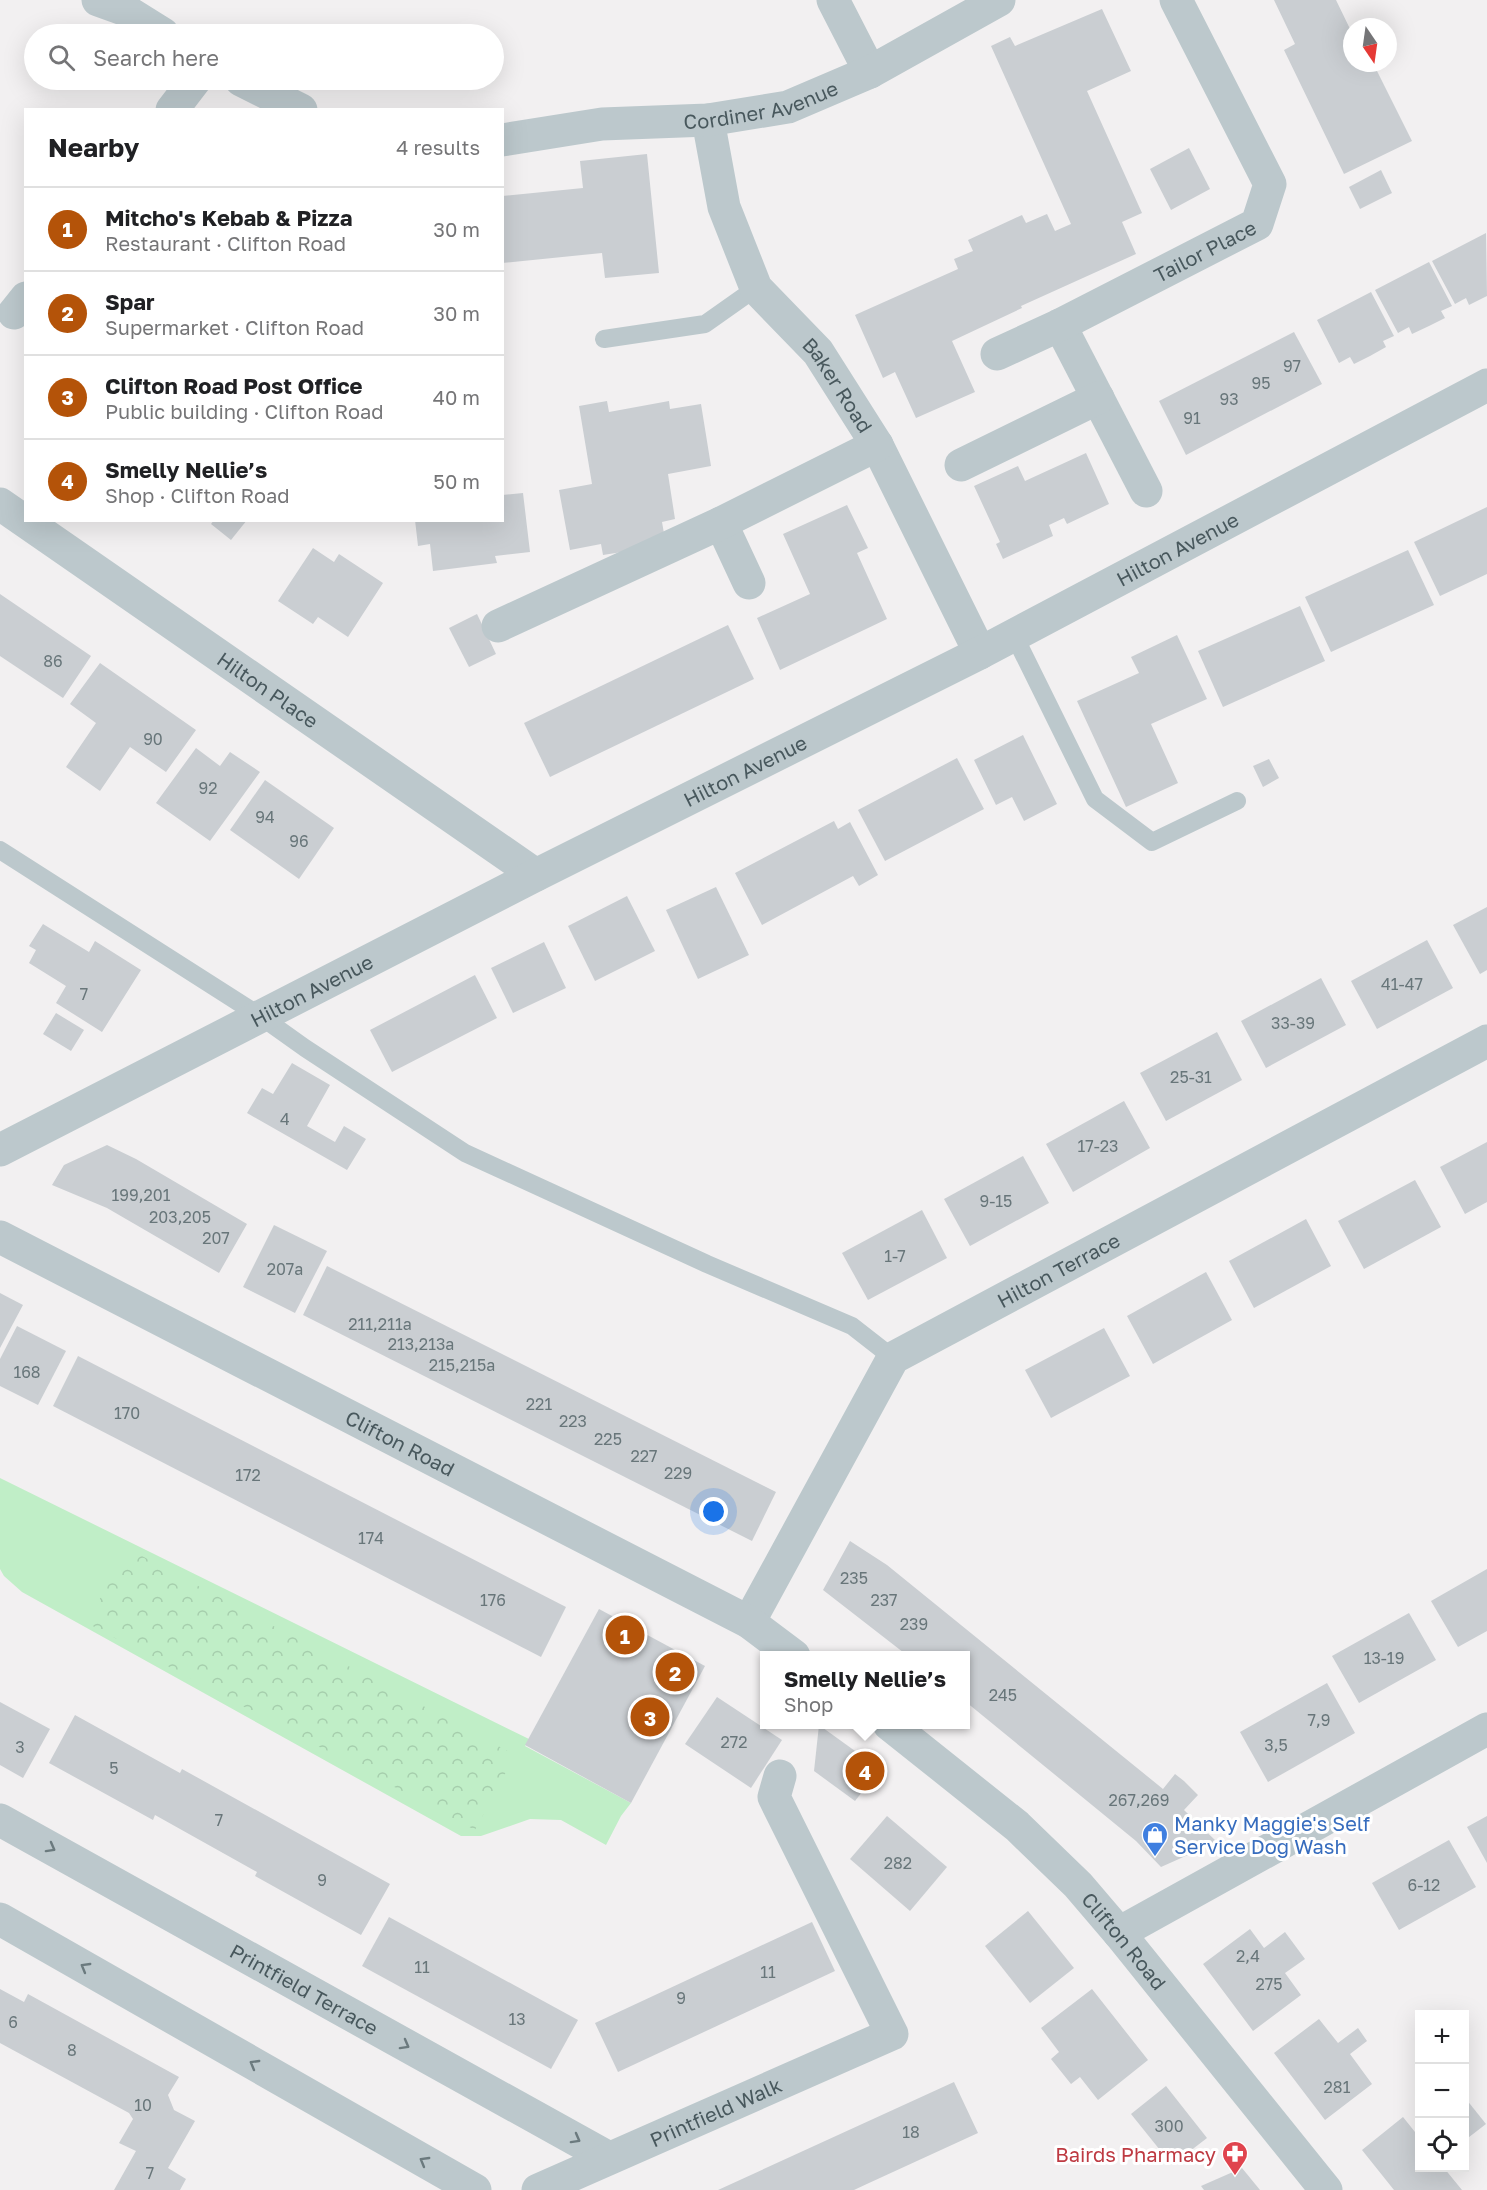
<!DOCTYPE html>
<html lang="en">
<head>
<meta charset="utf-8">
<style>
	body { margin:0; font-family:"Golos Text",sans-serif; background:#f2f2f2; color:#202124 }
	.controls { position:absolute; right:18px; bottom:18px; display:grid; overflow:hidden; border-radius:0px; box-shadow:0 6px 24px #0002 }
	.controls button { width:54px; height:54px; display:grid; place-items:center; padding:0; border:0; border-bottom:2px solid #e0e0e0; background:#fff; color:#202124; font:30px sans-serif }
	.compass { position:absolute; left:1343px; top:18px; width:54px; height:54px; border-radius:50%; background:#fff; box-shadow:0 6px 24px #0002; rotate:167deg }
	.you { position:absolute; left:714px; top:1512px; width:21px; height:21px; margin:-15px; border:4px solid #fff; border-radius:50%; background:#1a73e8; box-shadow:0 0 0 9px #1a73e833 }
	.badge { display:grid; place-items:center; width:39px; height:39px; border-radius:50%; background:#b45309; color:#fff; font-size:20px; font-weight:700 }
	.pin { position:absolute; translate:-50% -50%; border:3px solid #fff; box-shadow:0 2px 6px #0006 }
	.popup { position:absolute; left:760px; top:1651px; width:210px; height:78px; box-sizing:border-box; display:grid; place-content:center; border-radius:0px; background:#fff; filter:drop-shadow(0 2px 4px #0005); font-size:20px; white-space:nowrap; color:#757577 }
	.popup b { font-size:22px; color:#202124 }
	.popup::after { content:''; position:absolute; left:50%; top:100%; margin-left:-12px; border:12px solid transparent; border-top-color:#fff }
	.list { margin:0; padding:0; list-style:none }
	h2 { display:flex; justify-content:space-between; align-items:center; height:78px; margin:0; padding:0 24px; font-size:26px }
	h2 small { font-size:20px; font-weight:400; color:#757577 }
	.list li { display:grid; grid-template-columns:39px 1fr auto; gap:18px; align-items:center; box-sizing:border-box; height:84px; padding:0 24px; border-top:2px solid #e0e0e0 }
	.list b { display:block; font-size:22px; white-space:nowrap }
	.list p { margin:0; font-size:20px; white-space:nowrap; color:#757577 }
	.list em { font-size:20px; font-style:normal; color:#757577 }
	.icon { flex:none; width:33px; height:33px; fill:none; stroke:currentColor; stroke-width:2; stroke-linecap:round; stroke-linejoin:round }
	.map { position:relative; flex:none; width:1487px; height:2190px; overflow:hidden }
	.search { position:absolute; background:#fff; box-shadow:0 6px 24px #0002; left:24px; top:24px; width:480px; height:66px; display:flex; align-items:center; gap:15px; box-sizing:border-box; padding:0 21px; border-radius:33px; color:#757577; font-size:22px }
	.panel { position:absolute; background:#fff; box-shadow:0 6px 24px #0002; left:24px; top:108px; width:480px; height:414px; border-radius:0px }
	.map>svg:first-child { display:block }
	.grass { fill:#c0eec7 }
	.park { fill:url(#park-crowns) }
	.building { fill:#caced2 }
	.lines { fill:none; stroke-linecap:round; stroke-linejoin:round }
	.service { stroke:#bcc8cc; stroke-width:18 }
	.minor { stroke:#bcc8cc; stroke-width:33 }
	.tertiary { stroke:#bcc8cc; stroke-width:33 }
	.oneway { stroke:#6b7a7e }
	.labels { text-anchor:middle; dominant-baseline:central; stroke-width:6; stroke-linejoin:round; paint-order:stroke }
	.number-label { font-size:16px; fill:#68767a }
	.street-label { font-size:20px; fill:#48585d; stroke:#fff }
	.shop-label { font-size:20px; fill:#366cbe; stroke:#fff; text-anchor:start }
	.health-label { font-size:20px; fill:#be3a42; stroke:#fff; text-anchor:end }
</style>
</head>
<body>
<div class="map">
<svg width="1487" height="2190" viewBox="0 0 1487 2190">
	<defs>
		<pattern id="park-crowns" width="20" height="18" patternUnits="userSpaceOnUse" patternTransform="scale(1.5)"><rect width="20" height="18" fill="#c0eec7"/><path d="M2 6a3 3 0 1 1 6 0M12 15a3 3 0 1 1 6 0" fill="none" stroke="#a6cead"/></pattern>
	</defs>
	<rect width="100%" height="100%" fill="#f2f0f1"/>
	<polygon class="grass" points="0,1478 529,1739 525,1746 631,1803 621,1816 606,1845 561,1820 530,1819 481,1836 461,1836 22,1592 4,1576 0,1569"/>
	<polygon class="park" points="127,1548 515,1755 475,1830 87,1623"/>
	<g class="building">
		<polygon points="1274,0 1336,0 1352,33 1352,63 1366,63 1370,69 1375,67 1412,141 1344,174 1284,50 1295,44"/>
		<polygon points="1102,9 1131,71 1087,91 1142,213 1122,222 1136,254 1021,306 1022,308 952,341 975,392 916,418 895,372 883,378 855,315 958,269 954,259 973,251 968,240 1022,215 1026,223 1047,214 1055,231 1071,224 991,46 1010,37 1015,46"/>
		<polygon points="1189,148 1210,189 1171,210 1150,169"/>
		<polygon points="647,154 659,273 605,278 602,253 502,263 502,196 583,188 580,161"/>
		<polygon points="1381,170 1392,193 1360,209 1349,187"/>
		<polygon points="1486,233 1487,296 1469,305 1466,298 1455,304 1432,261"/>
		<polygon points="1429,262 1452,306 1441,311 1445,318 1429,326 1412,334 1409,327 1398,333 1375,290"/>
		<polygon points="1371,292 1394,336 1383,341 1386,347 1370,356 1354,364 1350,357 1339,363 1317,320"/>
		<polygon points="1294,332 1322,384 1186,455 1159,401"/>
		<polygon points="607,401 609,412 669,401 670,409 701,404 711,466 668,474 675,519 662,522 666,545 603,555 601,544 570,550 559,490 592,484 579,406"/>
		<polygon points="1086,453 1109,504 1067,524 1064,518 1049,525 1053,536 1003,559 996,544 1000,542 974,486 1018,466 1025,481"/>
		<polygon points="523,493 530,552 495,556 497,563 433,571 430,544 418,546 415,520 502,520 502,495"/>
		<polygon points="847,505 868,548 857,553 887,619 780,670 757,618 810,594 783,534"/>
		<polygon points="1487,507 1487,574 1440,596 1414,542"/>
		<polygon points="214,520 247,520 231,540 211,524"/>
		<polygon points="313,548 334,562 339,554 383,583 348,637 318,617 313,624 278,601"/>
		<polygon points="1408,550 1434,605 1331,652 1305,597"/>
		<polygon points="0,594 91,656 63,698 0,656"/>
		<polygon points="1300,606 1325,661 1223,707 1198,651"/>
		<polygon points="477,614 496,654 469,667 449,628"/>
		<polygon points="728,625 754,679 550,777 524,723"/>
		<polygon points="1177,635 1207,699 1151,724 1178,783 1126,807 1077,701 1139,673 1131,657"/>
		<polygon points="100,663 196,730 166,772 130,747 100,791 66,767 96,723 70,704"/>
		<polygon points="1023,735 1057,804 1024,821 1012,797 996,805 974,760"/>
		<polygon points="196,748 220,766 230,752 260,772 210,841 156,803"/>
		<polygon points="957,758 984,809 885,861 858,810"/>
		<polygon points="1269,759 1279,778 1263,787 1253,766"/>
		<polygon points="265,780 334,828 299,879 230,830"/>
		<polygon points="834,821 838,829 850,822 878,875 859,886 853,876 762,925 735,873"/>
		<polygon points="716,887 749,955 698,979 666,910"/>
		<polygon points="627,896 655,951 595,981 568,926"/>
		<polygon points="1487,907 1487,970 1480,974 1453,925"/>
		<polygon points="43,924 89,952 95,941 141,970 102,1032 56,1003 66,986 29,963 36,950 29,946"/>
		<polygon points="1427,940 1453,988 1377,1029 1351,981"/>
		<polygon points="544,942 566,988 513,1013 491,968"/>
		<polygon points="475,975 497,1018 392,1072 370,1030"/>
		<polygon points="1321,978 1346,1025 1266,1068 1241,1021"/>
		<polygon points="56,1013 84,1030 71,1051 43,1034"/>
		<polygon points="1217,1032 1242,1080 1166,1121 1140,1073"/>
		<polygon points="292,1063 330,1085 307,1126 335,1142 344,1126 366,1139 347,1170 247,1113 262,1088 273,1094"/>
		<polygon points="1124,1101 1150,1148 1073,1192 1046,1144"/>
		<polygon points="1487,1142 1487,1202 1465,1214 1440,1167"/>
		<polygon points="107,1145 136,1159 247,1224 219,1273 107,1208 52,1185 64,1165"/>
		<polygon points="1023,1156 1049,1203 970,1246 944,1199"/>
		<polygon points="1415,1180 1441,1227 1364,1269 1338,1221"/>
		<polygon points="922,1210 947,1258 868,1300 842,1253"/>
		<polygon points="1306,1219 1331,1266 1254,1308 1229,1261"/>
		<polygon points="274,1225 327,1251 295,1313 243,1287"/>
		<polygon points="327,1266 776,1492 752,1541 303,1315"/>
		<polygon points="1206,1272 1232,1320 1153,1364 1127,1316"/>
		<polygon points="0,1293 23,1305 0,1348"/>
		<polygon points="17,1326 66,1351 38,1405 0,1386 0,1359"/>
		<polygon points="1104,1328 1130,1376 1051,1418 1025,1370"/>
		<polygon points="78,1356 566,1607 541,1657 53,1406"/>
		<polygon points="850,1541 887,1565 1163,1789 1175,1774 1184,1781 1198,1795 1184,1810 1217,1842 1161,1867 1136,1841 966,1702 966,1656 908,1656 823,1590"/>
		<polygon points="1487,1569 1487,1631 1458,1647 1431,1601"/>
		<polygon points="599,1609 705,1666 631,1803 525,1745"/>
		<polygon points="1409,1613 1436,1660 1359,1703 1332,1656"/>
		<polygon points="1327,1683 1355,1733 1268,1782 1240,1732"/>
		<polygon points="717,1697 782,1740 751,1788 685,1744"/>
		<polygon points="0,1702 50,1729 23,1778 0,1765"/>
		<polygon points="75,1715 180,1773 182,1769 390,1884 361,1935 255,1876 257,1872 155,1815 153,1820 49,1763"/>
		<polygon points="819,1725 880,1769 855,1801 814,1771"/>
		<polygon points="887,1816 947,1867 910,1911 850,1859"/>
		<polygon points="1487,1816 1487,1863 1467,1827"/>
		<polygon points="1449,1840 1476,1887 1399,1930 1372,1883"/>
		<polygon points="1028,1911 1074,1968 1030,2003 985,1946"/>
		<polygon points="389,1917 578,2020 551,2069 362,1966"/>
		<polygon points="812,1922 835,1971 618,2072 595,2023"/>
		<polygon points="1250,1929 1264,1948 1285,1932 1305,1959 1285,1973 1301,1995 1253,2031 1203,1964"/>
		<polygon points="0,1989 24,2002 28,1994 179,2077 168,2095 174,2110 195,2121 168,2168 186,2179 180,2190 114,2190 136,2151 119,2143 133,2119 129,2113 0,2043"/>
		<polygon points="1092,1989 1148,2060 1098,2100 1080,2077 1071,2084 1051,2059 1059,2052 1041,2028"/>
		<polygon points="1319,2019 1338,2043 1358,2028 1367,2041 1350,2054 1372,2084 1325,2120 1274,2053"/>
		<polygon points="954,2082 978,2133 869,2183 854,2190 718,2190"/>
		<polygon points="1166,2086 1207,2138 1172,2165 1131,2114"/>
		<polygon points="1466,2099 1486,2124 1464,2141 1464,2100"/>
		<polygon points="1403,2117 1419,2137 1419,2168 1444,2168 1462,2190 1394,2190 1362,2150"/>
		<polygon points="1242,2168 1260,2190 1204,2190 1201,2186"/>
	</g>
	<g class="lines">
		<g class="service">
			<polyline points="604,339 705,324 756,288"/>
			<polyline points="1014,635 1095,799 1152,842 1237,801"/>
			<polyline points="0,850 260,1016 305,1048 465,1153 707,1264 852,1326 893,1358"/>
		</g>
		<g class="minor">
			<polyline points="98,0 123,9 163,34"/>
			<polyline points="833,0 870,72"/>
			<polyline points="241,80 301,110"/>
			<polyline points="172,110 195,80"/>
			<path id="s1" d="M708 120 724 207 756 288 818 352 877 445 980 653"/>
			<path id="s2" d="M502 140 602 124 708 120 788 107 870 72 999 0"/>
			<polyline points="14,313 26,298"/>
			<polyline points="1060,325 1146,491"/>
			<path id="s3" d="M997 354 1060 325 1257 224 1270 184 1176 0"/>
			<polyline points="961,465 1098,398"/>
			<path id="s4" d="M0 504 536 875"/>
			<polyline points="721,523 749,583"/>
			<polyline points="498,626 721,523 877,445"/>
			<path id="s5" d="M0 1150 536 875 980 653 1487 385"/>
			<path id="s6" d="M749 1622 893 1358 1487 1041"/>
			<path id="s7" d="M0 1820 609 2158"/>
			<polyline points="0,1919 475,2190"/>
			<path id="s8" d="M538 2190 892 2034 774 1797 780 1776"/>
		</g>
		<g class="tertiary">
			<path id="s9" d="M0 1237 749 1622 794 1656"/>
			<path id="s10" d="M889 1724 1017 1826 1078 1885 1119 1933 1326 2190"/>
			<polyline points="1119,1933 1487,1729"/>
		</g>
	</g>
	<defs><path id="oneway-chevron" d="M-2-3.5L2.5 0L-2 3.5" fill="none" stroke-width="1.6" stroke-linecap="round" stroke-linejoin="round" transform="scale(1.5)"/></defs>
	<g class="oneway">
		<use href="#oneway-chevron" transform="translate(51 1848) rotate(29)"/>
		<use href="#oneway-chevron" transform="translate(85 1967) rotate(-150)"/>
		<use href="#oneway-chevron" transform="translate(405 2045) rotate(29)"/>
		<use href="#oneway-chevron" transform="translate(254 2064) rotate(-150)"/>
		<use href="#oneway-chevron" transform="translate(576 2139) rotate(29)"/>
		<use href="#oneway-chevron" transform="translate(424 2161) rotate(-150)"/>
	</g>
	<defs>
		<symbol id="shop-pin" viewBox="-11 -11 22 30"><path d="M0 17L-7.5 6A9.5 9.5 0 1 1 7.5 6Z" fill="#3f7fe0" stroke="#fff"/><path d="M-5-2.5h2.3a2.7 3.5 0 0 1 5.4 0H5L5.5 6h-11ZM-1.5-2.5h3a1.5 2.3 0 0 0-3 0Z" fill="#fff"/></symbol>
		<symbol id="pharmacy-pin" viewBox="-11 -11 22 30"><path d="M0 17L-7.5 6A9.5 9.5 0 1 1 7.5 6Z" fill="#e0444e" stroke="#fff"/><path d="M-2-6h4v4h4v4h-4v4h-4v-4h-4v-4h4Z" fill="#fff"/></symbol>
	</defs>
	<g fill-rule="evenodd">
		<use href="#shop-pin" x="1140" y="1820" width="30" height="40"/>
		<use href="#pharmacy-pin" x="1220" y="2139" width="30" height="40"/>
	</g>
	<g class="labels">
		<g class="number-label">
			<text x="1292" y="366">97</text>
			<text x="1261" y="383">95</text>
			<text x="1229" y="399">93</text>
			<text x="1192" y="418">91</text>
			<text x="53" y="661">86</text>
			<text x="153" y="739">90</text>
			<text x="208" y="788">92</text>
			<text x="265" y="817">94</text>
			<text x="299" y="841">96</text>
			<text x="1402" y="984">41-47</text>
			<text x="84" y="994">7</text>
			<text x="1293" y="1023">33-39</text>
			<text x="1191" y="1077">25-31</text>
			<text x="285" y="1119">4</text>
			<text x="1098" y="1146">17-23</text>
			<text x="141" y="1195">199,201</text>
			<text x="996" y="1201">9-15</text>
			<text x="180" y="1217">203,205</text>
			<text x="216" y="1238">207</text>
			<text x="895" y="1256">1-7</text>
			<text x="285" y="1269">207a</text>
			<text x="380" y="1324">211,211a</text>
			<text x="421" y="1344">213,213a</text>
			<text x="462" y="1365">215,215a</text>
			<text x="27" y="1372">168</text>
			<text x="539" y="1404">221</text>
			<text x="127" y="1413">170</text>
			<text x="573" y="1421">223</text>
			<text x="608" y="1439">225</text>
			<text x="644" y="1456">227</text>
			<text x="678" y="1473">229</text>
			<text x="248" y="1475">172</text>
			<text x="371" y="1538">174</text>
			<text x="854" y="1578">235</text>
			<text x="493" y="1600">176</text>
			<text x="884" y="1600">237</text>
			<text x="914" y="1624">239</text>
			<text x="1384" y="1658">13-19</text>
			<text x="1003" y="1695">245</text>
			<text x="1319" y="1720">7,9</text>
			<text x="734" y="1742">272</text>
			<text x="1276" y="1745">3,5</text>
			<text x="20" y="1747">3</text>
			<text x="114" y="1768">5</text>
			<text x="1139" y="1800">267,269</text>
			<text x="219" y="1820">7</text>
			<text x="898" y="1863">282</text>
			<text x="322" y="1880">9</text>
			<text x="1424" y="1885">6-12</text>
			<text x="1248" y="1956">2,4</text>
			<text x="422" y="1967">11</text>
			<text x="768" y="1972">11</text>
			<text x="1269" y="1984">275</text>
			<text x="681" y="1998">9</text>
			<text x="517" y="2019">13</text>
			<text x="13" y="2022">6</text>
			<text x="72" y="2050">8</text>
			<text x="1337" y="2087">281</text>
			<text x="143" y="2105">10</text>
			<text x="1169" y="2126">300</text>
			<text x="911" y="2132">18</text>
			<text x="150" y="2173">7</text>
		</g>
		<g class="street-label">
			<text stroke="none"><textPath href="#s2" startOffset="262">Cordiner Avenue</textPath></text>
			<text stroke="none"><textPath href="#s3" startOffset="232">Tailor Place</textPath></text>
			<text stroke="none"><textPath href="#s1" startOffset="303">Baker Road</textPath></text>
			<text stroke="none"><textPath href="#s5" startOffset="1322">Hilton Avenue</textPath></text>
			<text stroke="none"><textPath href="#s4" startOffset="326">Hilton Place</textPath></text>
			<text stroke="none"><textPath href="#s5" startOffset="836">Hilton Avenue</textPath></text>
			<text stroke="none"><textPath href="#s5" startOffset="350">Hilton Avenue</textPath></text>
			<text stroke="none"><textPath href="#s6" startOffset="488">Hilton Terrace</textPath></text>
			<text stroke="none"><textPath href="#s9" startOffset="450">Clifton Road</textPath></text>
			<text stroke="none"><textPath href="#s10" startOffset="321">Clifton Road</textPath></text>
			<text stroke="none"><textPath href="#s7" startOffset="348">Printfield Terrace</textPath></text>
			<text stroke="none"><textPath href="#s8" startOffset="194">Printfield Walk</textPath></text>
		</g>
		<g class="shop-label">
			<text x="1174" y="1823">Manky Maggie's Self<tspan x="1174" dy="23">Service Dog Wash</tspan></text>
		</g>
		<g class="health-label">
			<text x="1216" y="2154">Bairds Pharmacy</text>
		</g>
	</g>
</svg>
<div class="controls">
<button>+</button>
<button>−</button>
<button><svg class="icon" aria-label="locate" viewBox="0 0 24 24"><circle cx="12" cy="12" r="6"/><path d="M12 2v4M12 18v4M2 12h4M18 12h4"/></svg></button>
</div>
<svg class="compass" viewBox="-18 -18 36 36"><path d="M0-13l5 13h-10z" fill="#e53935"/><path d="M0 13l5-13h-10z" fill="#757577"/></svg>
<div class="you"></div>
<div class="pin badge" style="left:625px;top:1635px">1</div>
<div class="pin badge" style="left:675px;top:1672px">2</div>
<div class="pin badge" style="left:650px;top:1717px">3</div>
<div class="pin badge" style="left:865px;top:1771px">4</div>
<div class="popup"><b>Smelly Nellie’s</b>Shop</div>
<div class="search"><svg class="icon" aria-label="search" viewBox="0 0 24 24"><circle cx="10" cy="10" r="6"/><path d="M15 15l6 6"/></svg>Search here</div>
<section class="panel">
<h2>Nearby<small>4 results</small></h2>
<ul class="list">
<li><span class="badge">1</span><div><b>Mitcho's Kebab &amp; Pizza</b><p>Restaurant · Clifton Road</p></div><em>30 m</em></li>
<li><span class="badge">2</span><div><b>Spar</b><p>Supermarket · Clifton Road</p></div><em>30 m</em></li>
<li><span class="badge">3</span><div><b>Clifton Road Post Office</b><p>Public building · Clifton Road</p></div><em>40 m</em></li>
<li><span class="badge">4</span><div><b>Smelly Nellie’s</b><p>Shop · Clifton Road</p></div><em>50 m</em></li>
</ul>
</section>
</div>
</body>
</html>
